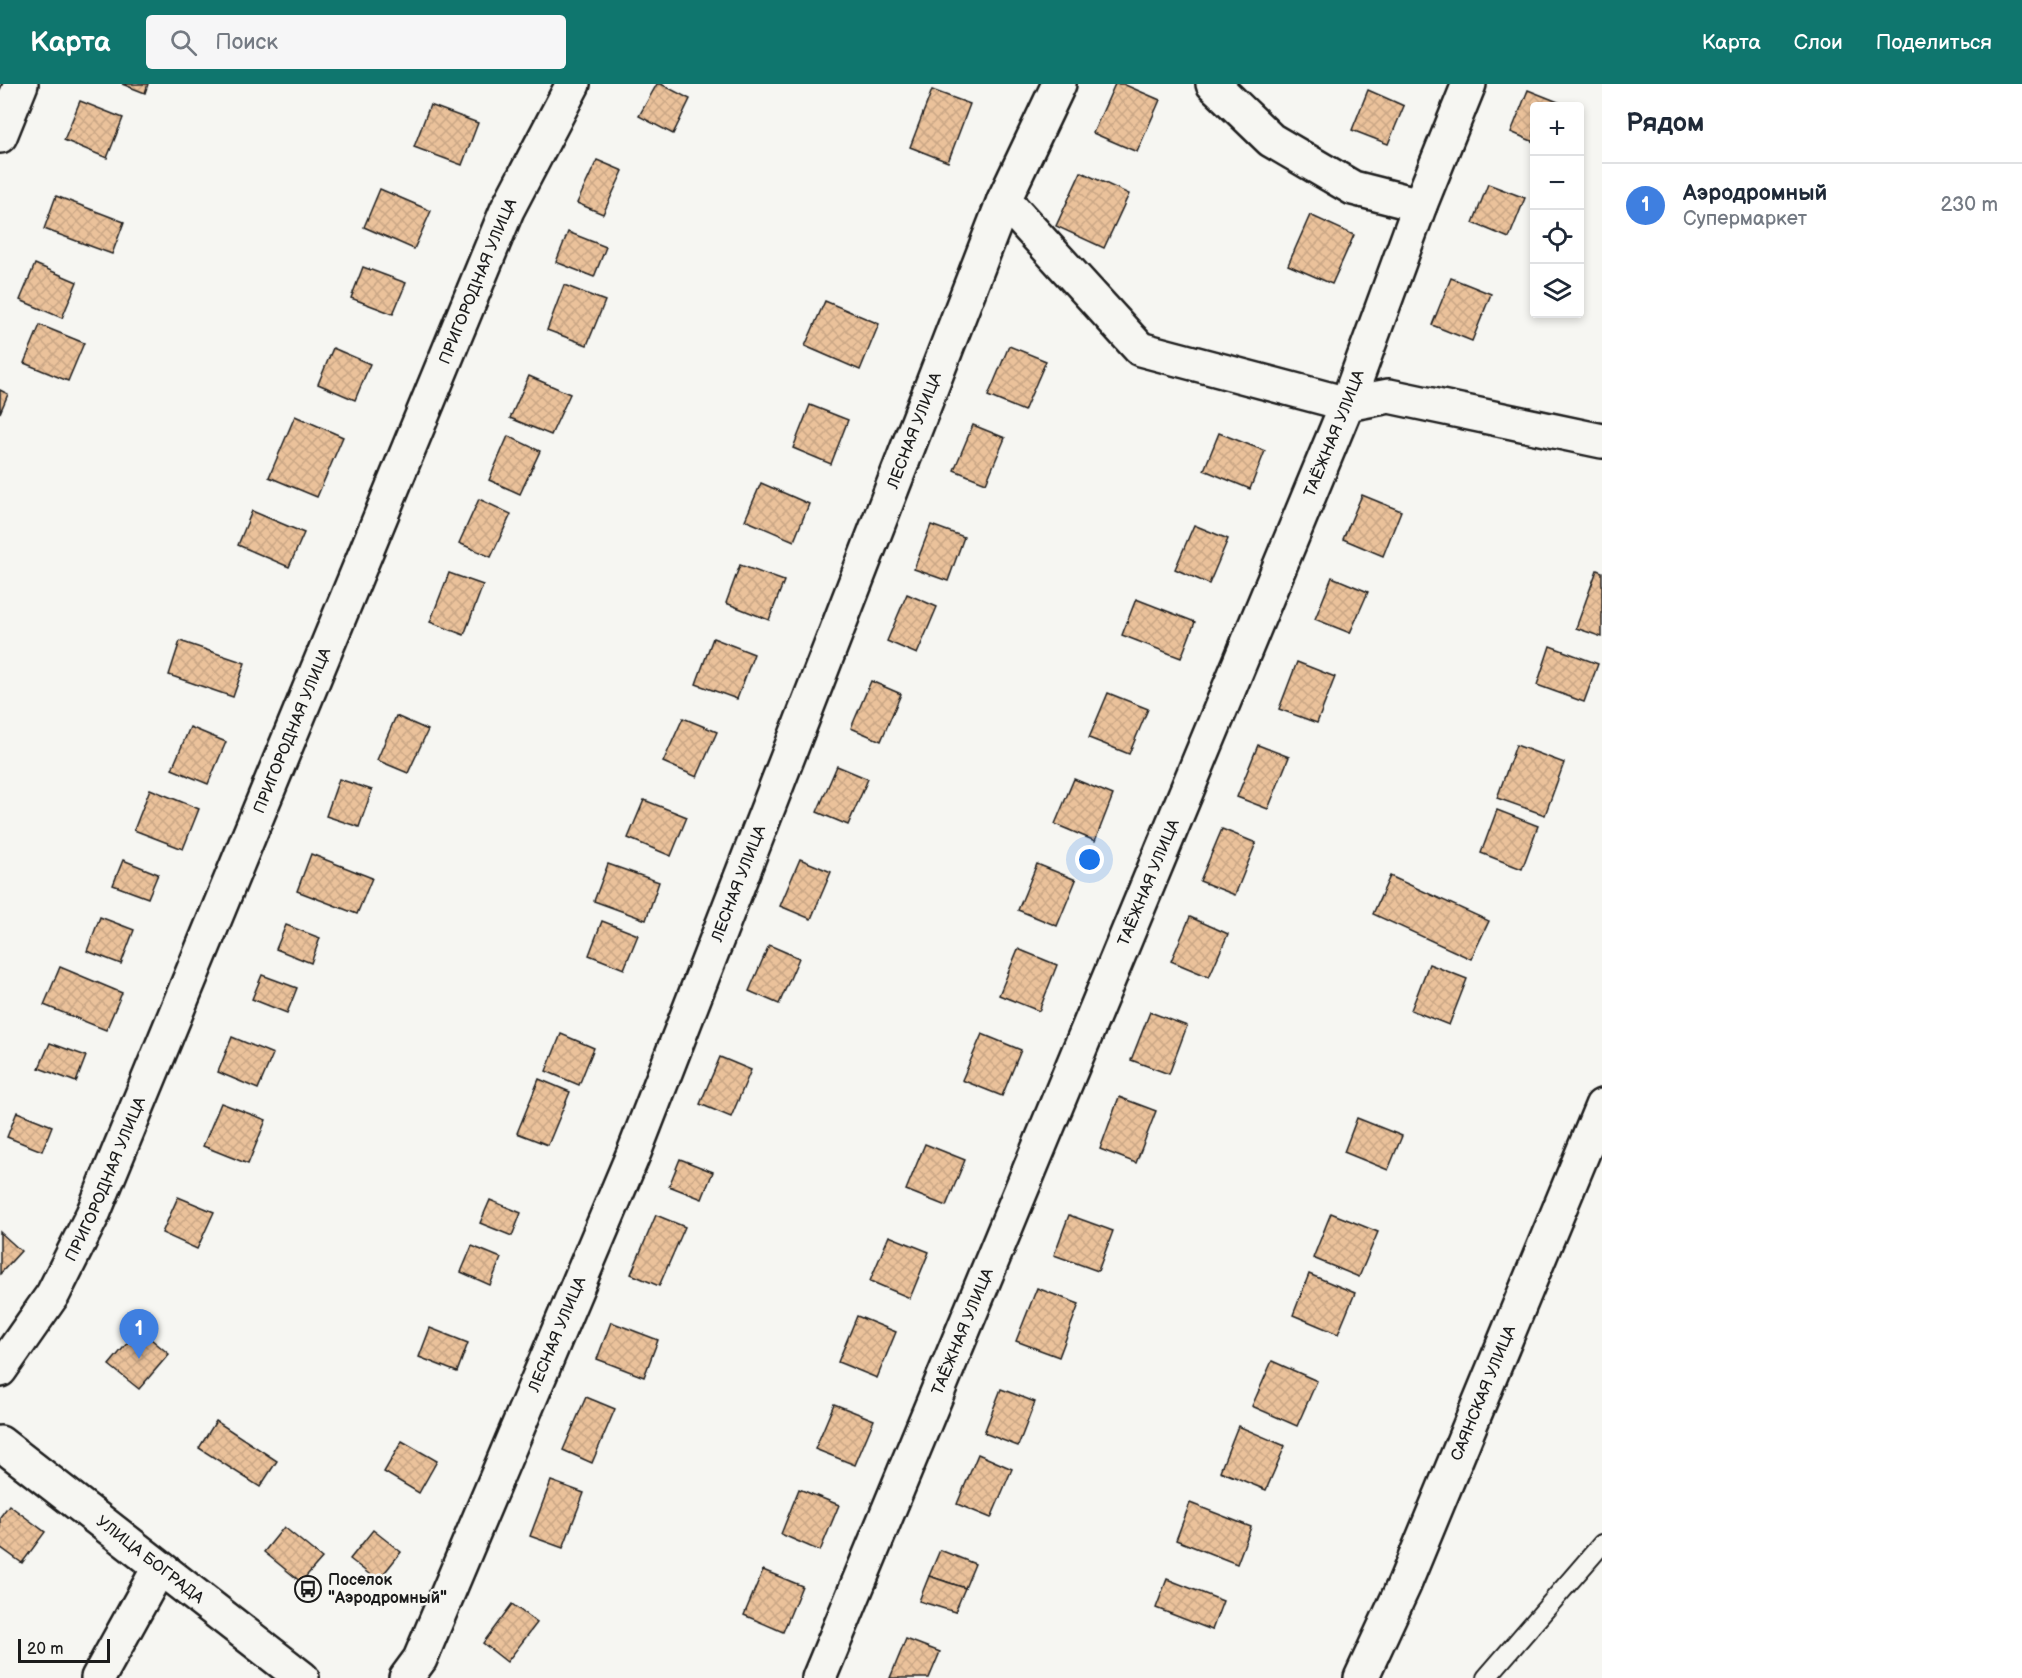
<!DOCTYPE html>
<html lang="ru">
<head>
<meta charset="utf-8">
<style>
	body { margin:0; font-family:"Balsamiq Sans",sans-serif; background:#f6f6f7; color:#1f2937 }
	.controls { position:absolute; right:18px; top:18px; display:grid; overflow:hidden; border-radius:6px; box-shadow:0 3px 9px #0003 }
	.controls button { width:54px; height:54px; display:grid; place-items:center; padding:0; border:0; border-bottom:2px solid #e0e1e3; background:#fff; color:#1f2937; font:30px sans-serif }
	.scale { position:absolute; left:18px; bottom:15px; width:92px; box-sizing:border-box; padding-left:6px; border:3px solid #1c1c1c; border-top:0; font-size:16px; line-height:21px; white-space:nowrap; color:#1c1c1c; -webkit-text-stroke:4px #f6f6f2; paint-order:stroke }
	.you { position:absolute; left:1090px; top:776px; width:21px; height:21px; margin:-15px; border:4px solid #fff; border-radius:50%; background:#1a73e8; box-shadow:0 0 0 9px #1a73e833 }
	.badge { display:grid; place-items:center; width:39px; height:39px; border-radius:50%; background:#0f766e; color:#fff; font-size:20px; font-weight:700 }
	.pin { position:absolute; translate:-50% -50px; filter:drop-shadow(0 2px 3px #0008) }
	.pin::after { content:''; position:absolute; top:32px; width:21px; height:18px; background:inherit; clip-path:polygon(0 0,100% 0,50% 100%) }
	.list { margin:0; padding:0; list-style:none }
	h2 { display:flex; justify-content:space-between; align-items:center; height:78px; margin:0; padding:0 24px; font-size:26px }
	h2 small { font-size:20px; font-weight:400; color:#747a83 }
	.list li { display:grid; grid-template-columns:39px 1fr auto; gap:18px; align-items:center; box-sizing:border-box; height:84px; padding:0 24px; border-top:2px solid #e0e1e3 }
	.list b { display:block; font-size:22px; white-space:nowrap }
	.list p { margin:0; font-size:20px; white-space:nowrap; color:#747a83 }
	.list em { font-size:20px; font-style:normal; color:#747a83 }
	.icon { flex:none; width:33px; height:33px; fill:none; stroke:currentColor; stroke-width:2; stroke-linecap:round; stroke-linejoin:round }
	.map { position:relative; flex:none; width:1602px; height:1594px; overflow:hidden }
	header { display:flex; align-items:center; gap:36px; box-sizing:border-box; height:84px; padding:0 30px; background:#0f766e; color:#fff }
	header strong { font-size:28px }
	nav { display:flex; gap:33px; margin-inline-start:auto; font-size:21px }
	.search { width:420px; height:54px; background:#f6f6f7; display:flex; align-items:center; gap:15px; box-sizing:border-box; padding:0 21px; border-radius:6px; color:#747a83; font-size:22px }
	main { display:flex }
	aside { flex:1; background:#fff }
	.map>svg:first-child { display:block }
	.building { fill:url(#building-cross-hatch); stroke:#1c1c1c; stroke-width:1.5 }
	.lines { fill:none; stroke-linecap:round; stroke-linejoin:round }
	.lane-casing { stroke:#1c1c1c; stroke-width:22 }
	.street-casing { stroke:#1c1c1c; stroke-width:38 }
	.primary-casing { stroke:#1c1c1c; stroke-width:38 }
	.lane { stroke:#f6f6f2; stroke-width:18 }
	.street { stroke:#f6f6f2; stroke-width:33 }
	.primary { stroke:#f6f6f2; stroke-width:33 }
	.labels { text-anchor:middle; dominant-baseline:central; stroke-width:5; stroke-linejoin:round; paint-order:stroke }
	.street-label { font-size:16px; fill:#1c1c1c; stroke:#f6f6f2 }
	.poi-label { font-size:16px; font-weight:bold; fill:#1c1c1c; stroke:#f6f6f2; text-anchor:start }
</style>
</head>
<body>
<header>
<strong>Карта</strong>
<div class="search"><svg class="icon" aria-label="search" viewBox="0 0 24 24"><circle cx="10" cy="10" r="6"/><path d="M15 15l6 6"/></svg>Поиск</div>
<nav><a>Карта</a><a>Слои</a><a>Поделиться</a></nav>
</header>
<main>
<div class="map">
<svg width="1602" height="1594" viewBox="0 0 1602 1594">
	<defs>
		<pattern id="building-cross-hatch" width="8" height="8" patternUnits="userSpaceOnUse" patternTransform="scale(1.5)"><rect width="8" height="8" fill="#ebc29b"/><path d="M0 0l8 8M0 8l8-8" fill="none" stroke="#c9a685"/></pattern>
	</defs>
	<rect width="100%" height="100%" fill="#f6f6f2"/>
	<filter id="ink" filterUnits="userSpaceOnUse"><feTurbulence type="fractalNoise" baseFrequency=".0167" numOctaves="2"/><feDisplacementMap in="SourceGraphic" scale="12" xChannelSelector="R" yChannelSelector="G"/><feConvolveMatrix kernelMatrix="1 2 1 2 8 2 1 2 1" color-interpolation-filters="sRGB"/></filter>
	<g filter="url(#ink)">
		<g class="building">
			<polygon points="122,0 148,0 145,9"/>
			<polygon points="657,0 661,0 690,15 673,50 639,32"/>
			<polygon points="1115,0 1123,0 1160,16 1137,68 1093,49"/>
			<polygon points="932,6 970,20 948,78 910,63"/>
			<polygon points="1368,6 1404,22 1388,60 1352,46"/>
			<polygon points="1528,6 1563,20 1562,22 1534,22 1534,58 1511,48"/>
			<polygon points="80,17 123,34 107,74 64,56"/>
			<polygon points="430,21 478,39 462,81 414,63"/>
			<polygon points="597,76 623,87 603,130 577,119"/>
			<polygon points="1081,88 1129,110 1104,164 1056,142"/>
			<polygon points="1488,100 1525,114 1509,154 1473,139"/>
			<polygon points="380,105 431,127 414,165 364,143"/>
			<polygon points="56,112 124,138 112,170 44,145"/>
			<polygon points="1310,131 1354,151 1332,200 1288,181"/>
			<polygon points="568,148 606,163 594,193 556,178"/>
			<polygon points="35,180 77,198 62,234 20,216"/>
			<polygon points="363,183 406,199 393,230 351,214"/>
			<polygon points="1451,194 1491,210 1472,257 1432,241"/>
			<polygon points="564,201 605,217 587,261 547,246"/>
			<polygon points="825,217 879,240 860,286 805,262"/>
			<polygon points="40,241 84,259 68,297 24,279"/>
			<polygon points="1009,262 1046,277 1024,327 988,312"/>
			<polygon points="333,264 370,280 355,316 318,300"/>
			<polygon points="529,292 570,310 551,351 510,334"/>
			<polygon points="0,306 8,310 0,329"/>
			<polygon points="810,321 848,336 831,380 793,364"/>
			<polygon points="295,332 343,353 317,413 269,393"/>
			<polygon points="973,341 1005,354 986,399 954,386"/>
			<polygon points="1219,349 1265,367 1250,405 1204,386"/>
			<polygon points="508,352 540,367 520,410 489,396"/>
			<polygon points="761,399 809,420 794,457 745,436"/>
			<polygon points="1362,411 1401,427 1383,472 1343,455"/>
			<polygon points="479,415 511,430 491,473 459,459"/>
			<polygon points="252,427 304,449 289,483 238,461"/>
			<polygon points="931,441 964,453 948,497 914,485"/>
			<polygon points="1194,441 1228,455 1209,500 1175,485"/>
			<polygon points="740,481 784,497 769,536 726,519"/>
			<polygon points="1597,486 1602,488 1602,553 1576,544"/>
			<polygon points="449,489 483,501 464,551 430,538"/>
			<polygon points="1332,493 1368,508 1350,549 1315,535"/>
			<polygon points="907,510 937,523 917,570 887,557"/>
			<polygon points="1136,515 1195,538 1181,574 1122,551"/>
			<polygon points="713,554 754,570 737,615 696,600"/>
			<polygon points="180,557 245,579 233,613 169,591"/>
			<polygon points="1550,562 1598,580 1584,618 1537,601"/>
			<polygon points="1297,578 1335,593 1317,639 1279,625"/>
			<polygon points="871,597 901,610 881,657 851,644"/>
			<polygon points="1108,609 1148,625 1129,670 1089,654"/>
			<polygon points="396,632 428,646 408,689 377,676"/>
			<polygon points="683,634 717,648 697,693 663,678"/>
			<polygon points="190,643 226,658 208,700 172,685"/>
			<polygon points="1258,661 1289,673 1268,725 1237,713"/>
			<polygon points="1516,661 1564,679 1545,731 1497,714"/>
			<polygon points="837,682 868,695 848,741 817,728"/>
			<polygon points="339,695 372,706 359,743 326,732"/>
			<polygon points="1074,695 1113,711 1095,757 1055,740"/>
			<polygon points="150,705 199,725 183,765 134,746"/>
			<polygon points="644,716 687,733 671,772 628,754"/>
			<polygon points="1497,726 1538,742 1522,785 1481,769"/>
			<polygon points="1222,745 1256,759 1235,811 1200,797"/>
			<polygon points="311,770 372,794 357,830 297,807"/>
			<polygon points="800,775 831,788 811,835 780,822"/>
			<polygon points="123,776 158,790 148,814 113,801"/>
			<polygon points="608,780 659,798 646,836 594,817"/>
			<polygon points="1037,780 1076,796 1057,842 1018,826"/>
			<polygon points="1390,792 1489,837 1471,875 1373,830"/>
			<polygon points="100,833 134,846 121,880 87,867"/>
			<polygon points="1190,833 1228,850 1209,893 1171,877"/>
			<polygon points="602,837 638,851 624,885 589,871"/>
			<polygon points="286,841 320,854 311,879 276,865"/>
			<polygon points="769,861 799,874 779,920 749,907"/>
			<polygon points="1018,865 1057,881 1039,927 999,911"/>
			<polygon points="1429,880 1467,895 1449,941 1411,926"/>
			<polygon points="60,883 122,909 106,946 44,921"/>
			<polygon points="262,891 297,904 287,929 252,915"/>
			<polygon points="1150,928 1187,942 1169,990 1131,976"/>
			<polygon points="561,950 594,964 579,1001 546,987"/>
			<polygon points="982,950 1021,966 1002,1012 962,996"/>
			<polygon points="232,953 273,970 258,1005 218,988"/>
			<polygon points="50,959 86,972 76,998 39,984"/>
			<polygon points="720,973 751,986 731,1033 700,1020"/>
			<polygon points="539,995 570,1008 548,1061 517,1049"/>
			<polygon points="1119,1013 1156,1027 1136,1079 1100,1065"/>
			<polygon points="221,1019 266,1036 248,1080 203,1062"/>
			<polygon points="17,1028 52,1042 42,1067 7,1053"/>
			<polygon points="1357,1034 1402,1052 1388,1086 1344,1068"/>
			<polygon points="925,1060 965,1076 946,1122 906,1106"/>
			<polygon points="680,1075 713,1088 702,1115 669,1102"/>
			<polygon points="178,1113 214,1128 197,1165 162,1149"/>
			<polygon points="490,1116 521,1129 512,1152 480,1139"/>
			<polygon points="1331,1129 1378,1148 1359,1193 1313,1174"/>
			<polygon points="656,1131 685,1143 659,1202 631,1190"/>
			<polygon points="1069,1131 1113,1147 1098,1187 1054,1171"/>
			<polygon points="0,1148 21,1167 0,1190"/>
			<polygon points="889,1152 929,1168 910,1214 870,1197"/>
			<polygon points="472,1162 501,1174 490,1201 461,1188"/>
			<polygon points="1309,1190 1355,1209 1338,1250 1293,1231"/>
			<polygon points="1037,1204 1079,1220 1059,1273 1016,1257"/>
			<polygon points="857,1232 896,1248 877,1294 838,1278"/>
			<polygon points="611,1238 658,1256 644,1293 597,1275"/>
			<polygon points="430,1244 468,1259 457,1288 419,1273"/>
			<polygon points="139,1245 169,1270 139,1305 109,1281"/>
			<polygon points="1272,1277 1317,1297 1297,1342 1252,1322"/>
			<polygon points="1001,1305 1035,1318 1018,1362 984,1349"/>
			<polygon points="586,1313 615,1325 592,1379 563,1366"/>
			<polygon points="834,1320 874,1336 855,1381 815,1365"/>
			<polygon points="216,1337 277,1377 260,1403 199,1364"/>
			<polygon points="1238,1342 1285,1362 1266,1406 1220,1387"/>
			<polygon points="402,1357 437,1377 419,1409 384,1388"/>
			<polygon points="978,1370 1012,1385 991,1434 957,1420"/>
			<polygon points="551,1397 584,1409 563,1464 530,1452"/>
			<polygon points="799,1405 839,1421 820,1467 781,1450"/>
			<polygon points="1190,1419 1251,1443 1237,1480 1176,1456"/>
			<polygon points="9,1421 45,1448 22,1479 0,1463 0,1433"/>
			<polygon points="284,1443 322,1474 301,1498 264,1468"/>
			<polygon points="373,1446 401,1468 378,1497 350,1475"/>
			<polygon points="940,1466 975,1480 965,1504 929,1492"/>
			<polygon points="763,1486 802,1502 783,1548 744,1531"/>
			<polygon points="929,1492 965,1504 955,1528 919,1517"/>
			<polygon points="1167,1495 1223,1517 1212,1546 1156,1524"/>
			<polygon points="512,1520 537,1539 507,1578 483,1559"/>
			<polygon points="906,1555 940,1568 929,1594 890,1594"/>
		</g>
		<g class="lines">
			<defs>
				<polyline id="lane" points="1486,1594 1602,1460"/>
				<g id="street">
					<polyline points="1213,0 1271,56 1353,104 1420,121"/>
					<polyline points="0,52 21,0"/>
					<polyline points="1004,116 1140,265 1347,320 1389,312 1602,357"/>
					<path id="s1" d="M0 1286 53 1210 93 1130 507 126 573 0"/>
					<polyline points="98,1594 159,1484"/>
					<path id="s2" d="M406 1594 420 1575 635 1066 1004 116 1059 0"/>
					<path id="s3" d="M819 1594 1347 320 1420 121 1469 0"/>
					<path id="s4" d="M1361 1594 1404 1501 1602 1022"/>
				</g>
				<g id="primary">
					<path id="s5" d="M0 1359 302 1594"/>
				</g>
			</defs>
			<use href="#lane" class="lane-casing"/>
			<use href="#street" class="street-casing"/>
			<use href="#primary" class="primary-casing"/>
			<use href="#lane" class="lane"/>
			<use href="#street" class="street"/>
			<use href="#primary" class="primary"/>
		</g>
	</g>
	<defs>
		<symbol id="bus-ring" viewBox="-11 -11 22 22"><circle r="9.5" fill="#f6f6f2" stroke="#1c1c1c" stroke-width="1.5"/><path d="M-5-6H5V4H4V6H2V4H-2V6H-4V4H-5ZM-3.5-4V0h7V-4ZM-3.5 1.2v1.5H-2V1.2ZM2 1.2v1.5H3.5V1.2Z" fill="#1c1c1c"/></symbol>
	</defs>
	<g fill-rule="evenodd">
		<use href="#bus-ring" x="293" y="1490" width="30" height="30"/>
	</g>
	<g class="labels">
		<g class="street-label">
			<text stroke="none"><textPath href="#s1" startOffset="1191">ПРИГОРОДНАЯ УЛИЦА</textPath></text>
			<text stroke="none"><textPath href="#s2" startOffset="1348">ЛЕСНАЯ УЛИЦА</textPath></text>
			<text stroke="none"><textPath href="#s3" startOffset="1347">ТАЁЖНАЯ УЛИЦА</textPath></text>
			<text stroke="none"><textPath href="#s1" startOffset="705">ПРИГОРОДНАЯ УЛИЦА</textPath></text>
			<text stroke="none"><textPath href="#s3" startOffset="861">ТАЁЖНАЯ УЛИЦА</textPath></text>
			<text stroke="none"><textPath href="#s2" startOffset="862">ЛЕСНАЯ УЛИЦА</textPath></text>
			<text stroke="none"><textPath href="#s1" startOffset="219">ПРИГОРОДНАЯ УЛИЦА</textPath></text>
			<text stroke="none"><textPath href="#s3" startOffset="375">ТАЁЖНАЯ УЛИЦА</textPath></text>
			<text stroke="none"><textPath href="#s2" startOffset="376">ЛЕСНАЯ УЛИЦА</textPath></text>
			<text stroke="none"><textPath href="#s4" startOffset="310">САЯНСКАЯ УЛИЦА</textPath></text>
			<text stroke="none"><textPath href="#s5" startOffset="190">УЛИЦА БОГРАДА</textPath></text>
		</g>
		<g class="poi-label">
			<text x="328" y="1496">Поселок<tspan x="328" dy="18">"Аэродромный"</tspan></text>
		</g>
	</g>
</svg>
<div class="controls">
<button>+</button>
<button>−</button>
<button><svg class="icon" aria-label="locate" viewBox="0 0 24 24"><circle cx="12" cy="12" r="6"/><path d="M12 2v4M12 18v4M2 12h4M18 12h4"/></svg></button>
<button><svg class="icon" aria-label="layers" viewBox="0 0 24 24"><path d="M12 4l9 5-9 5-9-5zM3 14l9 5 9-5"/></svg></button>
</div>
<div class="scale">20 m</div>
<div class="you"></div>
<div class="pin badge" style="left:139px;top:1275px;background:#3f7fe0">1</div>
</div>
<aside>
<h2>Рядом<small></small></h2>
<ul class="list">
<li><span class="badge" style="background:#3f7fe0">1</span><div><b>Аэродромный</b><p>Супермаркет</p></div><em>230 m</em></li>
</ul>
</aside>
</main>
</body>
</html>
